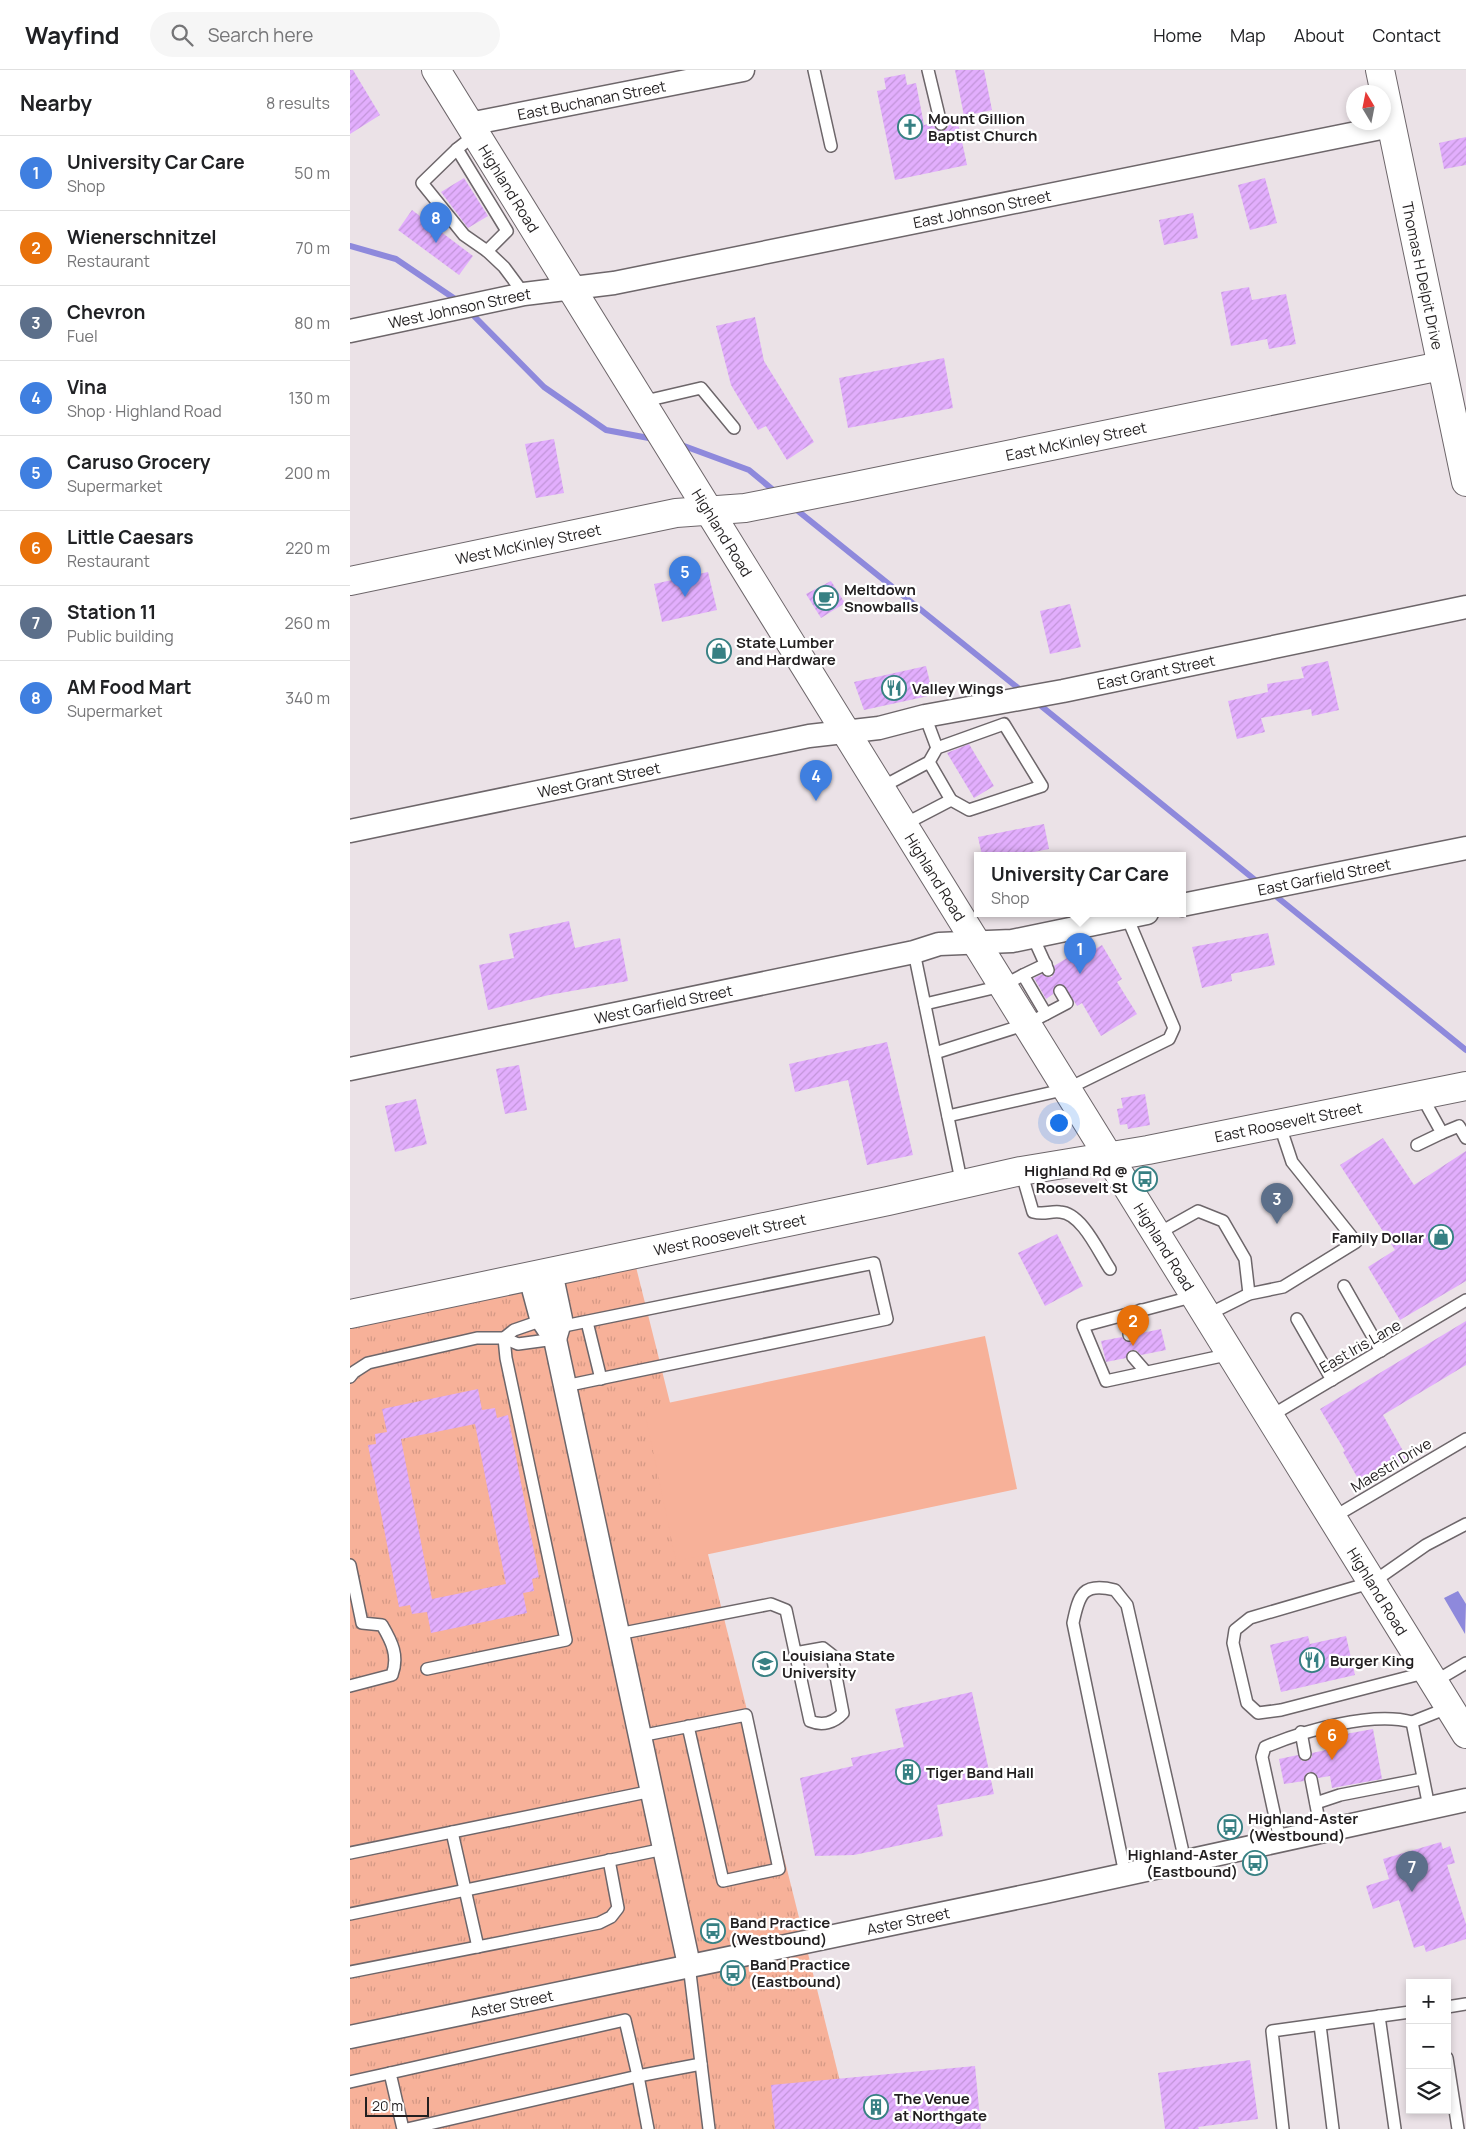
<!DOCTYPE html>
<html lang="en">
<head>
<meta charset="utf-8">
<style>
	body { margin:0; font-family:Manrope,sans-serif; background:#f6f6f6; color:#202124 }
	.controls { position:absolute; right:15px; bottom:15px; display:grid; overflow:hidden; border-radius:0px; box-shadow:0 2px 8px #0003 }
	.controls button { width:45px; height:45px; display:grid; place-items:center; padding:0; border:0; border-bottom:1px solid #e0e0e0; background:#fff; color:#202124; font:25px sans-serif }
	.compass { position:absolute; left:996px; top:15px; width:45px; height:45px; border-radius:50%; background:#fff; box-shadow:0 2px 8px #0003; rotate:350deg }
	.scale { position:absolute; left:15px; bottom:12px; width:64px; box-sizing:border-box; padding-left:5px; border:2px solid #221f20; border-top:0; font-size:14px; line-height:18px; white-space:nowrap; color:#221f20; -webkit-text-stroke:4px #fff; paint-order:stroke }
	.you { position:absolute; left:708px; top:1052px; width:18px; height:18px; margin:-12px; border:4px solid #fff; border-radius:50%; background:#1a73e8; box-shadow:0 0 0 8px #1a73e833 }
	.badge { display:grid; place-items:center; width:32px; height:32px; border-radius:50%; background:#378083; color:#fff; font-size:16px; font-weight:700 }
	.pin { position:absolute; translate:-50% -41px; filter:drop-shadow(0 1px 2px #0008) }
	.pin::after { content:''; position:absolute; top:26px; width:18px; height:15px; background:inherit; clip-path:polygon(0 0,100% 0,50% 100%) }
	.popup { position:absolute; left:624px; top:782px; width:212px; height:65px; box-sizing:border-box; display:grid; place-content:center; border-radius:0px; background:#fff; filter:drop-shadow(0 1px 4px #0005); font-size:16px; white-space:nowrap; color:#757577 }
	.popup b { font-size:19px; color:#202124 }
	.popup::after { content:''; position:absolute; left:50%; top:100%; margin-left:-10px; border:10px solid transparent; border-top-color:#fff }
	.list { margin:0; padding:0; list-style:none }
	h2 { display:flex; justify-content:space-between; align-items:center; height:65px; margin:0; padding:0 20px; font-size:21px }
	h2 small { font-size:16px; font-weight:400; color:#757577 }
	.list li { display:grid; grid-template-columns:32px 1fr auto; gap:15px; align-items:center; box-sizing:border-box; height:75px; padding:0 20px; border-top:1px solid #e0e0e0 }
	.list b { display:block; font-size:19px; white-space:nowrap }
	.list p { margin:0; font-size:16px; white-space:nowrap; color:#757577 }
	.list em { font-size:16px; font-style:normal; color:#757577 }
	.icon { flex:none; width:28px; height:28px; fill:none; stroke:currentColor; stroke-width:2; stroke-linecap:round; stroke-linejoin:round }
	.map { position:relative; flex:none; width:1116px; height:2059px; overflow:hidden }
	header { display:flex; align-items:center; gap:30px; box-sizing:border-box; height:70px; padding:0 25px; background:#fff; border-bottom:1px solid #e0e0e0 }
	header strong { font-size:24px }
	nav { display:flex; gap:28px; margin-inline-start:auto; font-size:18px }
	.search { width:350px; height:45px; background:#f6f6f6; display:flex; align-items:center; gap:12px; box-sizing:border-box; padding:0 18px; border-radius:28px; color:#757577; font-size:19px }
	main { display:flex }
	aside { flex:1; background:#fff }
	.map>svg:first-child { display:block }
	.park { fill:url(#park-tufts) }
	.pitch { fill:#f7b199 }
	.water { fill:#8e89dc }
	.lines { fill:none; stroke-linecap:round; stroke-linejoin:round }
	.stream { stroke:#8e89dc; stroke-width:6 }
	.building { fill:url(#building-hatch); fill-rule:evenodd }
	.lane-casing { stroke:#6d666a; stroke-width:14 }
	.street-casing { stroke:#6d666a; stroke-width:25 }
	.secondary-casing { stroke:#6d666a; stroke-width:30 }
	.lane { stroke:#fff; stroke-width:11 }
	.street { stroke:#fff; stroke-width:22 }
	.secondary { stroke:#fff; stroke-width:28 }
	.labels { text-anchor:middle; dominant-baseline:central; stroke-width:4.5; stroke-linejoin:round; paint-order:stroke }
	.street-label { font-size:15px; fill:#221f20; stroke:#fff }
	.poi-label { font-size:15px; font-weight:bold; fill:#221f20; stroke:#fff; text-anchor:start }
</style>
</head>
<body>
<header>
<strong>Wayfind</strong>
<div class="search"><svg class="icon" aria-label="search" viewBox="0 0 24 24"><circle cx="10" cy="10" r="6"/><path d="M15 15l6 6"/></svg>Search here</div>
<nav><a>Home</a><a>Map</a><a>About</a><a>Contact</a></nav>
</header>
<main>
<aside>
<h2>Nearby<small>8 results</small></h2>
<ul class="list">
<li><span class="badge" style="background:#3f7fe0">1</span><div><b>University Car Care</b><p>Shop</p></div><em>50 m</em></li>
<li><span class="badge" style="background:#e8710a">2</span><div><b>Wienerschnitzel</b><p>Restaurant</p></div><em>70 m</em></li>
<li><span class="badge" style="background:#5c6f8a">3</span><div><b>Chevron</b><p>Fuel</p></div><em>80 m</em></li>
<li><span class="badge" style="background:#3f7fe0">4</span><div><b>Vina</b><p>Shop · Highland Road</p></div><em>130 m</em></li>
<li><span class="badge" style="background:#3f7fe0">5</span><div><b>Caruso Grocery</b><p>Supermarket</p></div><em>200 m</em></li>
<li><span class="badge" style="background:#e8710a">6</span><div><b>Little Caesars</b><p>Restaurant</p></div><em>220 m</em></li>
<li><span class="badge" style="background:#5c6f8a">7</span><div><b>Station 11</b><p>Public building</p></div><em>260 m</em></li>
<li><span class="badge" style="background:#3f7fe0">8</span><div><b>AM Food Mart</b><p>Supermarket</p></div><em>340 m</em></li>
</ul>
</aside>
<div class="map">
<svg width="1116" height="2059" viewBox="0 0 1116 2059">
	<defs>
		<pattern id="park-tufts" width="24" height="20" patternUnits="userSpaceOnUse" patternTransform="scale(1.25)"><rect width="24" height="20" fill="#f7b199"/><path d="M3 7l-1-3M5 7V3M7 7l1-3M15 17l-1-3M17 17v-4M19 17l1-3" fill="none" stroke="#d39884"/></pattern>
		<pattern id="building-hatch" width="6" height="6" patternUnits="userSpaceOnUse" patternTransform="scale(1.25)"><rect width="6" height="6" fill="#e2aefd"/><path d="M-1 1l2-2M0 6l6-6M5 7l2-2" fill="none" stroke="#c295d9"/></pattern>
	</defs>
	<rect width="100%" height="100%" fill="#ebe2e7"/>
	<polygon class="park" points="283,1185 502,2059 0,2059 0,1243"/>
	<polygon class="pitch" points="635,1266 667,1419 326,1491 294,1338"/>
	<polygon class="water" points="1108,1521 1116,1534 1115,1564 1094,1528"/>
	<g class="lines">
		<g class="stream">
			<polyline points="0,176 46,189 111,233"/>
			<polyline points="120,242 194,317 256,360 304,369"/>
			<polyline points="326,373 399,400 428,424"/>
			<polyline points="443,437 673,622"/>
			<polyline points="685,631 910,814"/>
			<polyline points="922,823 1116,980"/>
		</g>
	</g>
	<g class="building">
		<polygon points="0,0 3,0 30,45 0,64"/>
		<polygon points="605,0 634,0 642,40 614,46"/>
		<polygon points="555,4 557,15 566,13 574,55 583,53 586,59 592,61 598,57 598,50 607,48 617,95 545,110 527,21 536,19 534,8"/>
		<polygon points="1116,67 1116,95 1094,99 1089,73"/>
		<polygon points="114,108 138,146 118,158 91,122"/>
		<polygon points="915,108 927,153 900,160 888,115"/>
		<polygon points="62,140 123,186 109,205 48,160"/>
		<polygon points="843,143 848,168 814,175 809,150"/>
		<polygon points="899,217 902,230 936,224 946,274 919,279 917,269 881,276 871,222"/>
		<polygon points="405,247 414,291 464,372 437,390 416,356 408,360 381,315 366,256"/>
		<polygon points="594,288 603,338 498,358 489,308"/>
		<polygon points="204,369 214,423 186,428 175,374"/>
		<polygon points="358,502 367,540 312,552 304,514"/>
		<polygon points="481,511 495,533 471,548 456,524"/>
		<polygon points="720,534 731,577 700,584 690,541"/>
		<polygon points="978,591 989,640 962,646 961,639 911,648 915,662 887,669 878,631 918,622 917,614 954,608 951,597"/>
		<polygon points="576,596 583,625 514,640 504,612"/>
		<polygon points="619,674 644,716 624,728 597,683"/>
		<polygon points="694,754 699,779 668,785 632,785 628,767"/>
		<polygon points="219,851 225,878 270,868 278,911 199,925 138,940 129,895 164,888 159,864"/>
		<polygon points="918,863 925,895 881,904 882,911 852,918 842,877"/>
		<polygon points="752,875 772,909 767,912 787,944 751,966 732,933 727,936 714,915 706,915 703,924 696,929 684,908 692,904 697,907 702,907 705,901 704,896 727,882 730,888"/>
		<polygon points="537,972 563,1085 517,1095 498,1010 445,1022 439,994"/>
		<polygon points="169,995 177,1040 155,1044 146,999"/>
		<polygon points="795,1024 800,1055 778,1059 777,1054 770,1055 767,1039 773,1038 771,1028"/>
		<polygon points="66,1029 77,1074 45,1082 35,1036"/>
		<polygon points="1033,1068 1064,1115 1116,1081 1116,1211 1050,1250 1018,1197 1045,1180 990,1095"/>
		<polygon points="707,1164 733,1216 695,1236 668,1183"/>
		<polygon points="1116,1251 1116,1295 1033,1345 1057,1388 1011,1414 993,1382 995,1381 970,1339"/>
		<polygon points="811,1259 816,1280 791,1285 786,1280 781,1280 776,1288 756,1292 751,1271 772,1267 775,1271 781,1272 787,1264"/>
		<path d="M128 1319 132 1340 145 1338 147 1348 158 1345 189 1507 182 1509 184 1521 173 1523 177 1543 81 1563 77 1542 62 1544 60 1535 49 1537 18 1375 26 1374 25 1364 37 1362 32 1339ZM125 1354 156 1514 82 1529 51 1369Z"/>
		<polygon points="958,1566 960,1574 996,1566 1005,1605 931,1622 920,1575"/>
		<polygon points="622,1622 644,1724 587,1735 593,1766 504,1785 465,1786 450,1708 503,1696 501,1688 554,1677 545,1639"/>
		<polygon points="1023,1659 1032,1709 982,1718 980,1706 968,1708 966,1704 960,1702 956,1704 954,1711 934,1714 929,1689 948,1685 952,1691 957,1691 962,1687 962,1683 976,1680 974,1668"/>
		<polygon points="1091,1772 1093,1779 1100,1776 1105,1793 1097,1795 1116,1854 1116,1869 1076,1882 1074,1875 1064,1878 1049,1830 1023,1839 1016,1816 1039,1809 1033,1789"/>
		<polygon points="900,1990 908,2049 848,2057 849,2059 815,2059 808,2003"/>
		<polygon points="625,1996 631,2059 425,2059 421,2015"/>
	</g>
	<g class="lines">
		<defs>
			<g id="lane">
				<polyline points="464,0 481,76"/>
				<polyline points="578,0 591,54"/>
				<polyline points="126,64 107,79 72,113 114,165 137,181 154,197 174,224"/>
				<polyline points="107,79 157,161 137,181"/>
				<polyline points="291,332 351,318 384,358"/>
				<polyline points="575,646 587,678"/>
				<polyline points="530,718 579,692 587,678 654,654 692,716 619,740 601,730 579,692"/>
				<polyline points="553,755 601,730"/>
				<polyline points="683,867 698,900"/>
				<polyline points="564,882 612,1115"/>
				<polyline points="696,894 673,905 696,944"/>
				<polyline points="575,934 652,916 673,905"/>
				<polyline points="585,983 677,954 717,933 710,921"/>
				<polyline points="598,1046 717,1019 819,969 824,958 777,847"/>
				<polyline points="1092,1063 1109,1056 1116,1068"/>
				<polyline points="1067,1075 1092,1063 1071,1025"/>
				<path d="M671 1101 683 1142C695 1145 699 1141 710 1142 732 1143 749 1183 760 1199"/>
				<polyline points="807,1164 848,1141 873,1151 895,1189 899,1224"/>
				<polyline points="994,1216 1031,1281"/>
				<polyline points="845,1226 733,1256 756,1311 881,1284"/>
				<polyline points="857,1245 899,1224 933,1217 1006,1172 942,1092 929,1053"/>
				<polyline points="947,1249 982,1310"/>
				<polyline points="193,1250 164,1260 154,1268 168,1274 205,1269"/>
				<polyline points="237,1252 251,1309"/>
				<polyline points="209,1257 524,1193 537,1249 215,1316"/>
				<polyline points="779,1265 781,1253 791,1240"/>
				<polyline points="783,1287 796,1302"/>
				<polyline points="0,1307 4,1302 18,1293 127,1268 154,1268 156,1288 216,1570 77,1599"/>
				<polyline points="919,1347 1116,1230"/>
				<polyline points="982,1448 1116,1369"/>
				<path d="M0 1495 12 1553 32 1555C42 1572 49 1586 42 1605L0 1616"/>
				<path d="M268 1564 421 1534 436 1540 460 1651C472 1656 484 1653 493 1643L482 1585 473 1578 445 1583"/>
				<polyline points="1078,1602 931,1640 908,1643 897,1633 883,1573 885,1560 900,1548 1023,1512 1076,1475 1116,1454"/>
				<polyline points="1084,1612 1116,1593"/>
				<polyline points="951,1662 955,1684"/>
				<polyline points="290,1666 396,1645 429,1799 373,1811 338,1656"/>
				<polyline points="961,1709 971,1761"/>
				<polyline points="966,1733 990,1725 1072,1709"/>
				<polyline points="1079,1737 1062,1652 1100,1637"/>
				<polyline points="102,1762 128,1877"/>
				<path d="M930 1770 912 1687 915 1677C953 1661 1022 1641 1062 1652"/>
				<polyline points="0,1783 302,1721"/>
				<path d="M775 1804 723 1553C729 1524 733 1512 765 1520L777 1535 835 1791"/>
				<polyline points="0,1844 314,1779"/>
				<polyline points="339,1895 359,2059"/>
				<polyline points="0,1902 249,1853 261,1847 268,1838 259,1790"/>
				<polyline points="1097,1937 1116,1934"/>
				<polyline points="1029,1946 1045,2059"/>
				<polyline points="970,1955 983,2059"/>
				<polyline points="1097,1988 1108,2059"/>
				<polyline points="0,2012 40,2003"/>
				<polyline points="53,2059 40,2003 275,1950 288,2006 57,2059"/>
				<polyline points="298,2059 288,2006 351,1994"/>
				<polyline points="933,2059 922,1961 1060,1942"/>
			</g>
			<g id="street">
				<path id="s1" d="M119 54 393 0"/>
				<path id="s2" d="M0 261 174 224 264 213 1041 56"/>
				<path id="s3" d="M0 761 459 666 529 658 575 646 713 621 1116 537"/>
				<path id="s4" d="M832 835 1116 778"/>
				<path id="s5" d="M0 999 564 882 589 874 662 871 797 843"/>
				<polyline points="201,1202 211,1249 205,1269"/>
				<polyline points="180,1207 191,1248 205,1269 339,1895"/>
				<path id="s6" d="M0 1967 695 1822 1116 1730"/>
			</g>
			<g id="secondary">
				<path id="s7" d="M86 0 1116 1664"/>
				<path id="s8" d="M1030 0 1116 412"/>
				<path id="s9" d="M0 511 326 443 395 438 501 417 1091 296"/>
				<path id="s10" d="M0 1244 538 1131 671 1101 798 1080 1116 1016"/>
			</g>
		</defs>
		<use href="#lane" class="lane-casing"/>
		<use href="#street" class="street-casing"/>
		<use href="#secondary" class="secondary-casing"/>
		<use href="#lane" class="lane"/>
		<use href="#street" class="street"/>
		<use href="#secondary" class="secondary"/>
	</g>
	<defs>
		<symbol id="church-ring" viewBox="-11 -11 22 22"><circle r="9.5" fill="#fff" stroke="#378083" stroke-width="1.5"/><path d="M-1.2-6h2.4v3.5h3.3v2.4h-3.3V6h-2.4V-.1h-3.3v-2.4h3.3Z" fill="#378083"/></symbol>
		<symbol id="cafe-ring" viewBox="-11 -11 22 22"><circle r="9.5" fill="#fff" stroke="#378083" stroke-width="1.5"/><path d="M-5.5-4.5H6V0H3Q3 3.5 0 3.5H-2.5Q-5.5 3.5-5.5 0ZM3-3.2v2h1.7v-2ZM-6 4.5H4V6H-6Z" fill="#378083"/></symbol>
		<symbol id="shop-ring" viewBox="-11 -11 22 22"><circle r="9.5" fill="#fff" stroke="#378083" stroke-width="1.5"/><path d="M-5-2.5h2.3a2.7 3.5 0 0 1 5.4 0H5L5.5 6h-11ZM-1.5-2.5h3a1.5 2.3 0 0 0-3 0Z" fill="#378083"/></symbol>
		<symbol id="restaurant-ring" viewBox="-11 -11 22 22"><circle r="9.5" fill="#fff" stroke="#378083" stroke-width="1.5"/><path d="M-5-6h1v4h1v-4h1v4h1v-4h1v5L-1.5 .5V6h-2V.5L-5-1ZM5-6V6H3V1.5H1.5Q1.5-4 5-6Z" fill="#378083"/></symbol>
		<symbol id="bus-ring" viewBox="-11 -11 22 22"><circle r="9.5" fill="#fff" stroke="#378083" stroke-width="1.5"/><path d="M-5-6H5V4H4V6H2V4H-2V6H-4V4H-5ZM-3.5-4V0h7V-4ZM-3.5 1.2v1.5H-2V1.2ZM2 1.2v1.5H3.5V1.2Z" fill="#378083"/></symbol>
		<symbol id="university-ring" viewBox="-11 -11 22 22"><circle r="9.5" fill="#fff" stroke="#378083" stroke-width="1.5"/><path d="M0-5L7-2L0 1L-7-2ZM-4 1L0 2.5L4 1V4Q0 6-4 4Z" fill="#378083"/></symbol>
		<symbol id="building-ring" viewBox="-11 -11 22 22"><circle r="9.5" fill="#fff" stroke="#378083" stroke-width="1.5"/><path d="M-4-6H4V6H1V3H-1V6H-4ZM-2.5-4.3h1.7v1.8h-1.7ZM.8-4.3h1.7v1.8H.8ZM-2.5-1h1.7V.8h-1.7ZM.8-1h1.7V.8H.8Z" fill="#378083"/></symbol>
	</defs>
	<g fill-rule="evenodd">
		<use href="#church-ring" x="546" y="43" width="28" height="28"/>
		<use href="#cafe-ring" x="462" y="514" width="28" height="28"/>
		<use href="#shop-ring" x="355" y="567" width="28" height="28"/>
		<use href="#restaurant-ring" x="530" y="604" width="28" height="28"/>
		<use href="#bus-ring" x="781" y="1095" width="28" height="28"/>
		<use href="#shop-ring" x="1077" y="1153" width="28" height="28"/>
		<use href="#restaurant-ring" x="948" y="1576" width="28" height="28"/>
		<use href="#university-ring" x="401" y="1580" width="28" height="28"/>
		<use href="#building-ring" x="544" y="1688" width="28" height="28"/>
		<use href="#bus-ring" x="866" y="1743" width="28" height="28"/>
		<use href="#bus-ring" x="891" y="1779" width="28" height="28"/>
		<use href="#bus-ring" x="349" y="1847" width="28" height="28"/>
		<use href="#bus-ring" x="369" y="1889" width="28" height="28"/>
		<use href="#building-ring" x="512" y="2023" width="28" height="28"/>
	</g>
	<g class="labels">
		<g class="street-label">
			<text stroke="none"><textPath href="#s1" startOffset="125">East Buchanan Street</textPath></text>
			<text stroke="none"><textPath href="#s7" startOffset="139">Highland Road</textPath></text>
			<text stroke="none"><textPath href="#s2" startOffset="644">East Johnson Street</textPath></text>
			<text stroke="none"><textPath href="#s8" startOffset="210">Thomas H Delpit Drive</textPath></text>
			<text stroke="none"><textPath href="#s2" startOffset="112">West Johnson Street</textPath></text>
			<text stroke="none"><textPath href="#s9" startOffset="740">East McKinley Street</textPath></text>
			<text stroke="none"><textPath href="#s7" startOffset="544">Highland Road</textPath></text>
			<text stroke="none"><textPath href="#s9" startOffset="182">West McKinley Street</textPath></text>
			<text stroke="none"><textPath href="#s3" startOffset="822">East Grant Street</textPath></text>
			<text stroke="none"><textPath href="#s3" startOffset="254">West Grant Street</textPath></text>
			<text stroke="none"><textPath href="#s7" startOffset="949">Highland Road</textPath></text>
			<text stroke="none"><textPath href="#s4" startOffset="145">East Garfield Street</textPath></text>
			<text stroke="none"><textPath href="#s5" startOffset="320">West Garfield Street</textPath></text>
			<text stroke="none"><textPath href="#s10" startOffset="958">East Roosevelt Street</textPath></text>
			<text stroke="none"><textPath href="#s10" startOffset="388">West Roosevelt Street</textPath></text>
			<text stroke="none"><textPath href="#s7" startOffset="1384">Highland Road</textPath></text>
			<text transform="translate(1010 1276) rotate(-30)">East Iris Lane</text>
			<text transform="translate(1041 1395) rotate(-31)">Maestri Drive</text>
			<text stroke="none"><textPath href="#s7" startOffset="1789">Highland Road</textPath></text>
			<text stroke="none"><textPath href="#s6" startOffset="570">Aster Street</textPath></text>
			<text stroke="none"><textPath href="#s6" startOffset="165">Aster Street</textPath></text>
		</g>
		<g class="poi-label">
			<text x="578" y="48">Mount Gillion<tspan x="578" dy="17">Baptist Church</tspan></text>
			<text x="494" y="519">Meltdown<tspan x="494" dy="17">Snowballs</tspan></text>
			<text x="386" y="572">State Lumber<tspan x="386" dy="17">and Hardware</tspan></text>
			<text x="562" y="618">Valley Wings</text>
			<text x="778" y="1100" text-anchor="end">Highland Rd @<tspan x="778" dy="17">Roosevelt St</tspan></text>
			<text x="1074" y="1167" text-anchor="end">Family Dollar</text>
			<text x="432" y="1585">Louisiana State<tspan x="432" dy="17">University</tspan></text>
			<text x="980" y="1590">Burger King</text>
			<text x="576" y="1702">Tiger Band Hall</text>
			<text x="898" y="1748">Highland-Aster<tspan x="898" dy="17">(Westbound)</tspan></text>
			<text x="888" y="1784" text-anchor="end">Highland-Aster<tspan x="888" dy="17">(Eastbound)</tspan></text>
			<text x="380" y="1852">Band Practice<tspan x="380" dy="17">(Westbound)</tspan></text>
			<text x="400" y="1894">Band Practice<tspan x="400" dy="17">(Eastbound)</tspan></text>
			<text x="544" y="2028">The Venue<tspan x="544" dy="17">at Northgate</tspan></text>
		</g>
	</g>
</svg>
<div class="controls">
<button>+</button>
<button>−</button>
<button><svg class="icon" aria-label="layers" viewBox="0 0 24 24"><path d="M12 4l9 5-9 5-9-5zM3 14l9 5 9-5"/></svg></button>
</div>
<svg class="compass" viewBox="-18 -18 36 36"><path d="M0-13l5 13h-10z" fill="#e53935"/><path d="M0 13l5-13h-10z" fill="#757577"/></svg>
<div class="scale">20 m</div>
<div class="you"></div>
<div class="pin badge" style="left:730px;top:904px;background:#3f7fe0">1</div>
<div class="popup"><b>University Car Care</b>Shop</div>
<div class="pin badge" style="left:783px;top:1276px;background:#e8710a">2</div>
<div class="pin badge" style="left:927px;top:1154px;background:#5c6f8a">3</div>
<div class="pin badge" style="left:466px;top:731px;background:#3f7fe0">4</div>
<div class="pin badge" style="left:335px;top:527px;background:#3f7fe0">5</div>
<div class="pin badge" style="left:982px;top:1690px;background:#e8710a">6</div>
<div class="pin badge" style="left:1062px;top:1822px;background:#5c6f8a">7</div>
<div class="pin badge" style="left:86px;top:173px;background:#3f7fe0">8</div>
</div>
</main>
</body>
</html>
